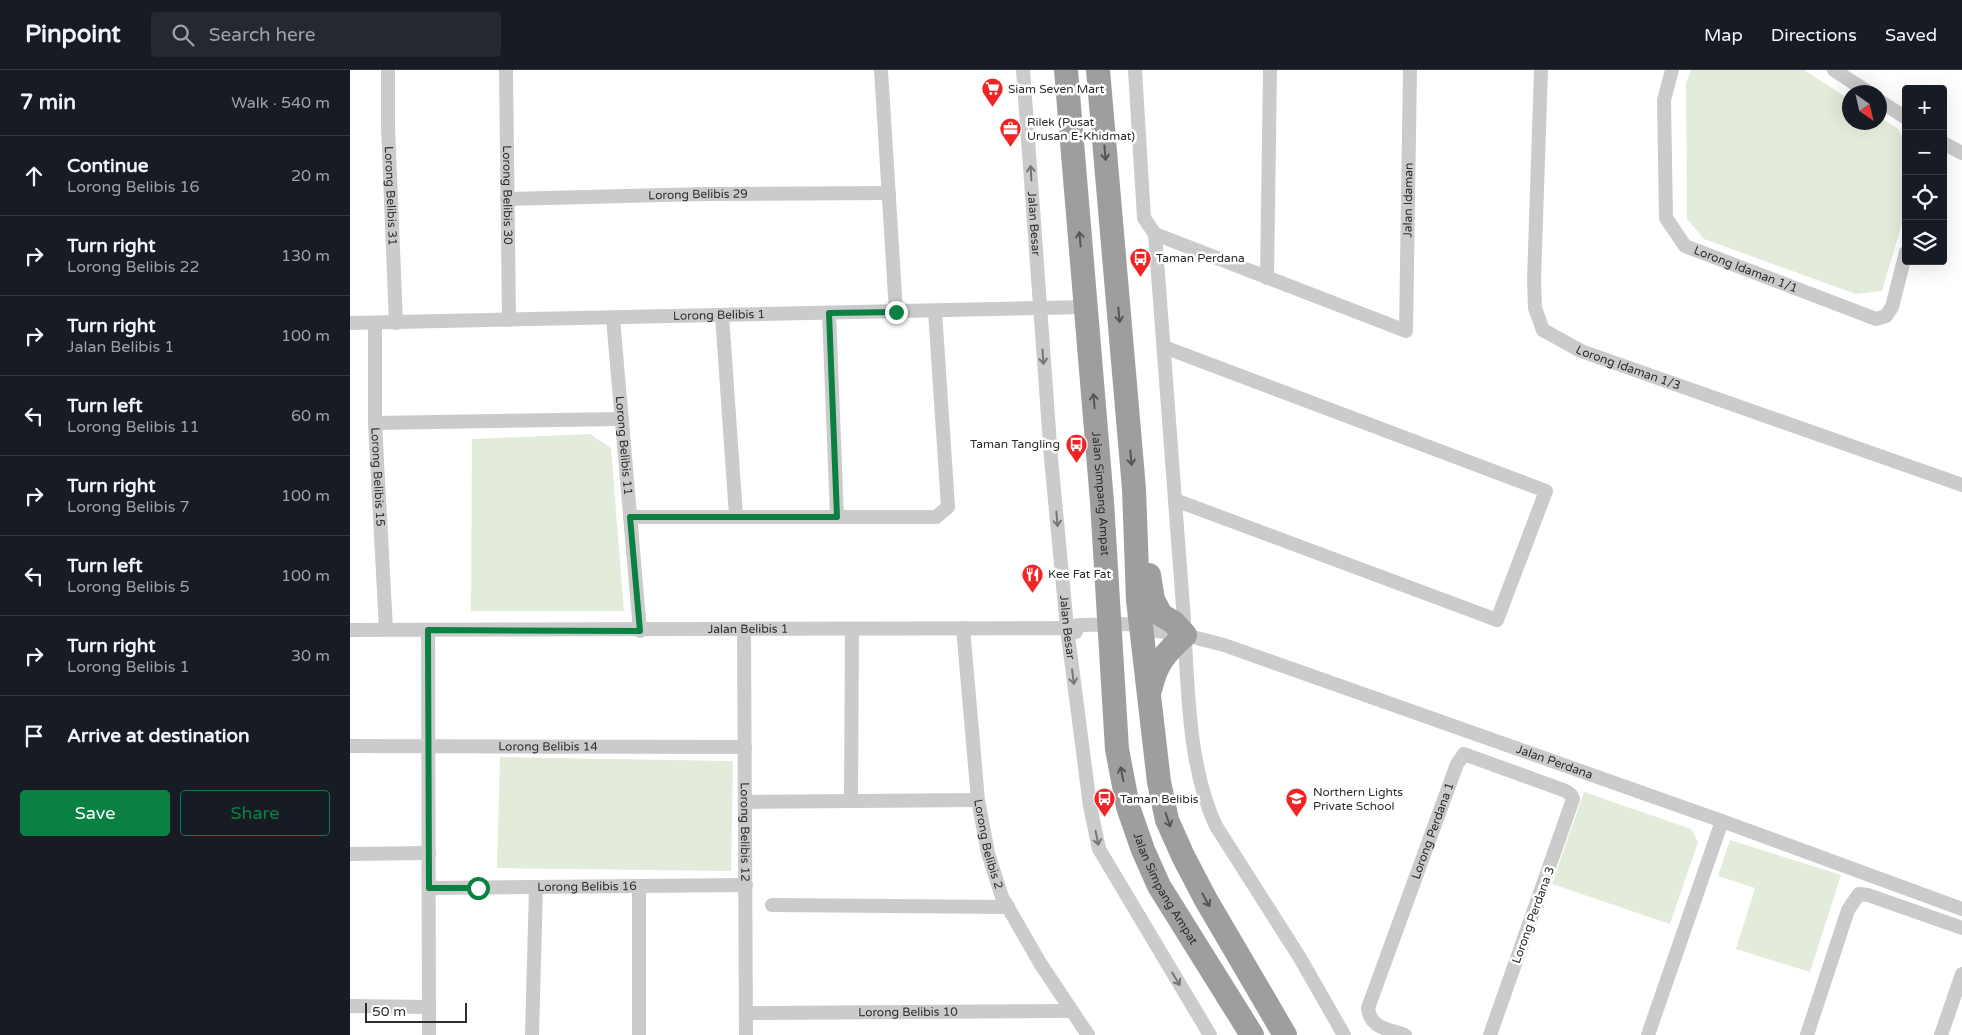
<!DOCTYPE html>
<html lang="en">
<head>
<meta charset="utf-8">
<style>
	body { margin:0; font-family:"Varela Round",sans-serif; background:#242831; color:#f1f3f6 }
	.controls { position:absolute; right:15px; top:15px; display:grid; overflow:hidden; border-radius:5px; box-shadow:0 5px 20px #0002 }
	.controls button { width:45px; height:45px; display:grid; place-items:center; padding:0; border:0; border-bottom:1px solid #363941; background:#171b24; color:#f1f3f6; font:25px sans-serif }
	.compass { position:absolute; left:1492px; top:15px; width:45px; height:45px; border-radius:50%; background:#171b24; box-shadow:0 5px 20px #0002; rotate:146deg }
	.scale { position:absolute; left:15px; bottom:12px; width:102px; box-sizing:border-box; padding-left:5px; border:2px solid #2e2e2e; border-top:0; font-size:14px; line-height:18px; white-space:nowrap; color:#2e2e2e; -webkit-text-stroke:4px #fff; paint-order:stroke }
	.stop { position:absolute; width:15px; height:15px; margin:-11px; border:4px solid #0b8043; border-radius:50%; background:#fff }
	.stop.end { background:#0b8043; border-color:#fff; box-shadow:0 1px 5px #0008 }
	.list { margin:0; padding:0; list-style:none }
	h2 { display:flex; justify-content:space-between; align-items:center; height:65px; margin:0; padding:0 20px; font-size:21px }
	h2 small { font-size:16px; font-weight:400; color:#9ea1a6 }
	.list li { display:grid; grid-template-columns:32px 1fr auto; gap:15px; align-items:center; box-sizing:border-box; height:80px; padding:0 20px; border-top:1px solid #363941 }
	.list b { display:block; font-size:19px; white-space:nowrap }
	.list p { margin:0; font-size:16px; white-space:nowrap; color:#9ea1a6 }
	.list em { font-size:16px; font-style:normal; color:#9ea1a6 }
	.actions { display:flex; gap:10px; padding:15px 20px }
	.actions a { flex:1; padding:11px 0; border:1px solid #0b8043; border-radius:5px; text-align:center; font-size:18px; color:#0b8043 }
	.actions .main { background:#0b8043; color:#fff }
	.icon { flex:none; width:28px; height:28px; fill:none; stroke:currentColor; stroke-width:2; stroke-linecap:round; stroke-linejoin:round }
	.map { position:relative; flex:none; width:1612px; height:965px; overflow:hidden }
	header { display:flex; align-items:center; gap:30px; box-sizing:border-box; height:70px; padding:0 25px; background:#171b24; border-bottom:1px solid #363941 }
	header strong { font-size:24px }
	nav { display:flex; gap:28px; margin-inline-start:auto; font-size:18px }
	.search { width:350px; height:45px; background:#242831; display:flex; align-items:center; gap:12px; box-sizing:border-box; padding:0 18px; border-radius:5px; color:#9ea1a6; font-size:19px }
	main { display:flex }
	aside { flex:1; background:#171b24 }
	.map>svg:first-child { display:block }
	.green { fill:#e3ecda }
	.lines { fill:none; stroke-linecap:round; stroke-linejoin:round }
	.minor { stroke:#cbcbcb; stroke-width:14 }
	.trunk { stroke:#9e9e9e; stroke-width:24 }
	.oneway { stroke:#555 }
	.oneway2 { stroke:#757575 }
	.route { stroke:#0b8043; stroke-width:6 }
	.labels { text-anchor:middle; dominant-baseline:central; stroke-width:5; stroke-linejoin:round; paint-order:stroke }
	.poi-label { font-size:12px; fill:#2e2e2e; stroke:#fff; text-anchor:start }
	.street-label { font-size:12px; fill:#2e2e2e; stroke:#fff }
</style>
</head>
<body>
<header>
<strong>Pinpoint</strong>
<div class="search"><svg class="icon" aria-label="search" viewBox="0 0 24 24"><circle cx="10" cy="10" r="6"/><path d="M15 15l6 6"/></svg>Search here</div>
<nav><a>Map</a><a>Directions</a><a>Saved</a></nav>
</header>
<main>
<aside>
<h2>7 min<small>Walk · 540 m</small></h2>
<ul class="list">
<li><svg class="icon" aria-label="ahead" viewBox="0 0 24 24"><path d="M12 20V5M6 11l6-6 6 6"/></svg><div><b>Continue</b><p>Lorong Belibis 16</p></div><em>20 m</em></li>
<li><svg class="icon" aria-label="right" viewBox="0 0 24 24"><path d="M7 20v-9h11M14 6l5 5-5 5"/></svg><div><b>Turn right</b><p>Lorong Belibis 22</p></div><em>130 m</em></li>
<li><svg class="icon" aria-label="right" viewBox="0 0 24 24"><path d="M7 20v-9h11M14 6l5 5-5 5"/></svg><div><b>Turn right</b><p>Jalan Belibis 1</p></div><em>100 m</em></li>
<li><svg class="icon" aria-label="left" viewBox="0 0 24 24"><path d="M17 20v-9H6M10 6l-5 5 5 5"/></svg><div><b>Turn left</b><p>Lorong Belibis 11</p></div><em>60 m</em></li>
<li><svg class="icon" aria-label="right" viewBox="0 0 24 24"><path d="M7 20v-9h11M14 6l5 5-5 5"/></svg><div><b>Turn right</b><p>Lorong Belibis 7</p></div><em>100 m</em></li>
<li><svg class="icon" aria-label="left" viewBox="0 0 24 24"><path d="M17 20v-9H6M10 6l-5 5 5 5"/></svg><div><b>Turn left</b><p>Lorong Belibis 5</p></div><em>100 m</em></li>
<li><svg class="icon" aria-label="right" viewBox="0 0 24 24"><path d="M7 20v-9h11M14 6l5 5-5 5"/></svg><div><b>Turn right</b><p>Lorong Belibis 1</p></div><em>30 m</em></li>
<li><svg class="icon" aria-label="arrive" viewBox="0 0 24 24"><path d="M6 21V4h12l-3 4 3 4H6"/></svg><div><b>Arrive at destination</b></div></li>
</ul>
<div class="actions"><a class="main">Save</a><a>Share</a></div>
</aside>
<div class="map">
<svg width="1612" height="965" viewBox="0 0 1612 965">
	<rect width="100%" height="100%" fill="#fff"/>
	<g class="green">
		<polygon points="1341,0 1454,0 1499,29 1500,52 1530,52 1530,47 1548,59 1556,73 1556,140 1532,221 1506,224 1354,169 1337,149 1336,13"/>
		<polygon points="240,364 261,378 274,541 121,541 122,369"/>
		<polygon points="150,687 383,691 381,801 147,798"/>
		<polygon points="1234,722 1341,759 1348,772 1320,854 1202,814"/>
		<polygon points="1380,770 1491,805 1460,902 1386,879 1405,818 1368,806"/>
	</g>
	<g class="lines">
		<g class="minor">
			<path id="s1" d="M38 0V56L46 253"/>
			<path id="s2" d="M156 0 159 250"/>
			<polyline points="531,0 546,242"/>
			<path id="s3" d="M673 0 701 388 717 558 740 736 749 779 860 965"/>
			<polyline points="785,0 794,148 805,164"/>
			<path id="s4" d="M1191 0 1184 210 1185 238 1193 260 1231 281 1612 415"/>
			<path id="s5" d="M1322 0 1314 30 1316 148 1335 176 1526 249 1536 246 1542 237 1556 182"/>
			<polyline points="1484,0 1518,22"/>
			<polyline points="1530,31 1556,48"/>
			<polyline points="1593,73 1612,83"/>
			<path id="s6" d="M157 129 354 124 539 123"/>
			<path d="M805 164C815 289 824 413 833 537 838 606 836 693 866 756L950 888 994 965"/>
			<path id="s7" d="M805 164 1056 261 1060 0"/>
			<polyline points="917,208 920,0"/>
			<polyline points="479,243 487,447"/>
			<polyline points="372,245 386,446"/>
			<path id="s8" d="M263 248 290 561"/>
			<path id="s9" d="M0 253 736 237"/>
			<path id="s10" d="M25 253V353L36 559"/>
			<polyline points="814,277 1196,421 1147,550 825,430"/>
			<polyline points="25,353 272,349"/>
			<polyline points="280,447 586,447 598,437 585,241"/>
			<path id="s11" d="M613 558 628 730 638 783 652 827 690 893 738 965"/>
			<path id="s12" d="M717 558 729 555 784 554 793 559 835 565 874 575 1372 751 1612 839"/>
			<path id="s13" d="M0 560 717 558 726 562"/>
			<polyline points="78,560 79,965"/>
			<path id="s14" d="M394 560 396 965"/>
			<path id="s15" d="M0 676 395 677"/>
			<polyline points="501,731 502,559"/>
			<polyline points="395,732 628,730"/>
			<polyline points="0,784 79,783"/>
			<path id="s16" d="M79 818 396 815"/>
			<polyline points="422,835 658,837"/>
			<polyline points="0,936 79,937"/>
			<path id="s17" d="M396 943 721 941"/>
			<polyline points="182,965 186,817"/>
			<polyline points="289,965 289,816"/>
			<path id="s18" d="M1055 965C1038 959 1020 958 1018 938L1107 694 1114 684 1216 721 1221 725 1223 729 1140 965"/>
			<polyline points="1298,965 1372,751"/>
			<polyline points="1457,965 1498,840 1509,824 1518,825 1612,858"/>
			<polyline points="1591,965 1612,904"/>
		</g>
		<g class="trunk">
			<path id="s19" d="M716 0 752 432 767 679 778 737 793 780 809 816 902 965"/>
			<polyline points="748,0 784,419 788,530 809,712 817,750 833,786 856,830 935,965"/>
			<path d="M799 505 803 530 811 545 823 552 835 565C816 583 807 591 801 617"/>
		</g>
	</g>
	<defs><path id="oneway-shaft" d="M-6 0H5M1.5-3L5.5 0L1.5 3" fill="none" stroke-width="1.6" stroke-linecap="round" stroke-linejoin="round" transform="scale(1.25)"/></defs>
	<g class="oneway">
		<use href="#oneway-shaft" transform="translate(755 83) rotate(85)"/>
		<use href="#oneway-shaft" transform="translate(730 169) rotate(-95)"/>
		<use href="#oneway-shaft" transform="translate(769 245) rotate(85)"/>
		<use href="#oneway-shaft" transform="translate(744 331) rotate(-95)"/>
		<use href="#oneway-shaft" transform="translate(781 388) rotate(85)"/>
		<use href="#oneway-shaft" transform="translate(772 704) rotate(-101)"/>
		<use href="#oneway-shaft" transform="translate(818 750) rotate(71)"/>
		<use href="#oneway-shaft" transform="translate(856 830) rotate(61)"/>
	</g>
	<g class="oneway2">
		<use href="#oneway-shaft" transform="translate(681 103) rotate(-93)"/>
		<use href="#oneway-shaft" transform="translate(693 287) rotate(86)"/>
		<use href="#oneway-shaft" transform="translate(707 449) rotate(85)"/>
		<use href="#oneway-shaft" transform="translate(723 607) rotate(83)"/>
		<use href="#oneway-shaft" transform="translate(747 768) rotate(79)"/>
		<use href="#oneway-shaft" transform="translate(826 909) rotate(59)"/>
	</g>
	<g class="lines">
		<polyline class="route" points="128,818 79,818 78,560 290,561 280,447 487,447 479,243 546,242"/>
	</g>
	<defs>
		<symbol id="supermarket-pin" viewBox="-11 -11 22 30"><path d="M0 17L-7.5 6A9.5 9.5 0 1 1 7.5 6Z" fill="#f32224" stroke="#fff"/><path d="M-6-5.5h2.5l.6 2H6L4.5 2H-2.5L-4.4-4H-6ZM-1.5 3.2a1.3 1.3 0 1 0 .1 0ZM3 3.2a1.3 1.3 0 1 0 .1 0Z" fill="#fff"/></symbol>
		<symbol id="office-pin" viewBox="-11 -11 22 30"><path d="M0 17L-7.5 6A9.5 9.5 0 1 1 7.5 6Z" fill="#f32224" stroke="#fff"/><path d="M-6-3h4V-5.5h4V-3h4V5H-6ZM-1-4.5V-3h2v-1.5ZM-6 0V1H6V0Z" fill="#fff"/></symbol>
		<symbol id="bus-pin" viewBox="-11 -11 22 30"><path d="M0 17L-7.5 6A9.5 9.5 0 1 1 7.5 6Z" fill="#f32224" stroke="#fff"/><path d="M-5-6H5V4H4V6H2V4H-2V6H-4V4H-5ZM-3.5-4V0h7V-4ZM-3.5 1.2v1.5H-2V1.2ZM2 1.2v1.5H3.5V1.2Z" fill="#fff"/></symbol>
		<symbol id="restaurant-pin" viewBox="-11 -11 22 30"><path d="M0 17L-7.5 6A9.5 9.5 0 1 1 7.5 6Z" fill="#f32224" stroke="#fff"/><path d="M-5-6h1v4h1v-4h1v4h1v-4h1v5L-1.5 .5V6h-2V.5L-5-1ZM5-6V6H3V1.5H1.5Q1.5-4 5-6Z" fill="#fff"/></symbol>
		<symbol id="school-pin" viewBox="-11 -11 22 30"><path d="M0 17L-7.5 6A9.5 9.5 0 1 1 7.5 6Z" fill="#f32224" stroke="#fff"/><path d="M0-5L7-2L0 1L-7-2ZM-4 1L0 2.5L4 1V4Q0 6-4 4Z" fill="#fff"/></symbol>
	</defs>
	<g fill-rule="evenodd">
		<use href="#supermarket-pin" x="630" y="6" width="25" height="34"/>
		<use href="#office-pin" x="648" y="46" width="25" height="34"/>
		<use href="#bus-pin" x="778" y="176" width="25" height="34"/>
		<use href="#bus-pin" x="714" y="362" width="25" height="34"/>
		<use href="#restaurant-pin" x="670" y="492" width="25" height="34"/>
		<use href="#bus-pin" x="742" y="716" width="25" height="34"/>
		<use href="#school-pin" x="934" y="716" width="25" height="34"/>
	</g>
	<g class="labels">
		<g class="poi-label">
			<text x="658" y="19">Siam Seven Mart</text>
			<text x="677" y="52">Rilek (Pusat<tspan x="677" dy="14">Urusan E-Khidmat)</tspan></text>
			<text x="806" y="188">Taman Perdana</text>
			<text x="710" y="374" text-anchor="end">Taman Tangling</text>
			<text x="698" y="504">Kee Fat Fat</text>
			<text x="963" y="722">Northern Lights<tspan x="963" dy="14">Private School</tspan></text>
			<text x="770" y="729">Taman Belibis</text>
		</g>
		<g class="street-label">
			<text stroke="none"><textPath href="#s2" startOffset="125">Lorong Belibis 30</textPath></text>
			<text stroke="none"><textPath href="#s6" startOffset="191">Lorong Belibis 29</textPath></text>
			<text stroke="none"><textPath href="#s1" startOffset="126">Lorong Belibis 31</textPath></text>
			<text stroke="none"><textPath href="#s7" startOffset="400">Jalan Idaman</textPath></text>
			<text stroke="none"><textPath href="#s3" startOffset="154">Jalan Besar</textPath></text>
			<text stroke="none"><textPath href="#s5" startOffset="248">Lorong Idaman 1/1</textPath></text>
			<text stroke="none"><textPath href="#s9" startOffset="369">Lorong Belibis 1</textPath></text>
			<text stroke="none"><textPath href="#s4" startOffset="355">Lorong Idaman 1/3</textPath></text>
			<text stroke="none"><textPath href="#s8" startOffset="128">Lorong Belibis 11</textPath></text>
			<text stroke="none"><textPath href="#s10" startOffset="154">Lorong Belibis 15</textPath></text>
			<text stroke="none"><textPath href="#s19" startOffset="425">Jalan Simpang Ampat</textPath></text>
			<text stroke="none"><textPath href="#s3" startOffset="559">Jalan Besar</textPath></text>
			<text stroke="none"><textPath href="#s13" startOffset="398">Jalan Belibis 1</textPath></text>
			<text stroke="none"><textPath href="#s15" startOffset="198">Lorong Belibis 14</textPath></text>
			<text stroke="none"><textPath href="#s12" startOffset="511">Jalan Perdana</textPath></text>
			<text stroke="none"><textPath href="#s18" startOffset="238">Lorong Perdana 1</textPath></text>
			<text stroke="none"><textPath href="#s14" startOffset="202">Lorong Belibis 12</textPath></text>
			<text stroke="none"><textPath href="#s11" startOffset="218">Lorong Belibis 2</textPath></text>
			<text stroke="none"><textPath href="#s16" startOffset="158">Lorong Belibis 16</textPath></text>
			<text stroke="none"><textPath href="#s19" startOffset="830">Jalan Simpang Ampat</textPath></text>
			<text transform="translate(1183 845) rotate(-70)">Lorong Perdana 3</text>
			<text stroke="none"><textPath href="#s17" startOffset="162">Lorong Belibis 10</textPath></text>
		</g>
	</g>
</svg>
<div class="controls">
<button>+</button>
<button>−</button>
<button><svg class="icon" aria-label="locate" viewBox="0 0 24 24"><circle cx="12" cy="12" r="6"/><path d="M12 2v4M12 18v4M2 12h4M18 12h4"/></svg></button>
<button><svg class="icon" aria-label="layers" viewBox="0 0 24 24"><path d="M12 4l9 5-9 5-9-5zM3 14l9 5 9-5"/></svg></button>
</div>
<svg class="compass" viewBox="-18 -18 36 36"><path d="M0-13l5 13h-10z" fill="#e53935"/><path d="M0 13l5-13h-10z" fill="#9ea1a6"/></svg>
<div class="scale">50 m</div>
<div class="stop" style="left:128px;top:818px"></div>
<div class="stop end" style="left:546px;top:242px"></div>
</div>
</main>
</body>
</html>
